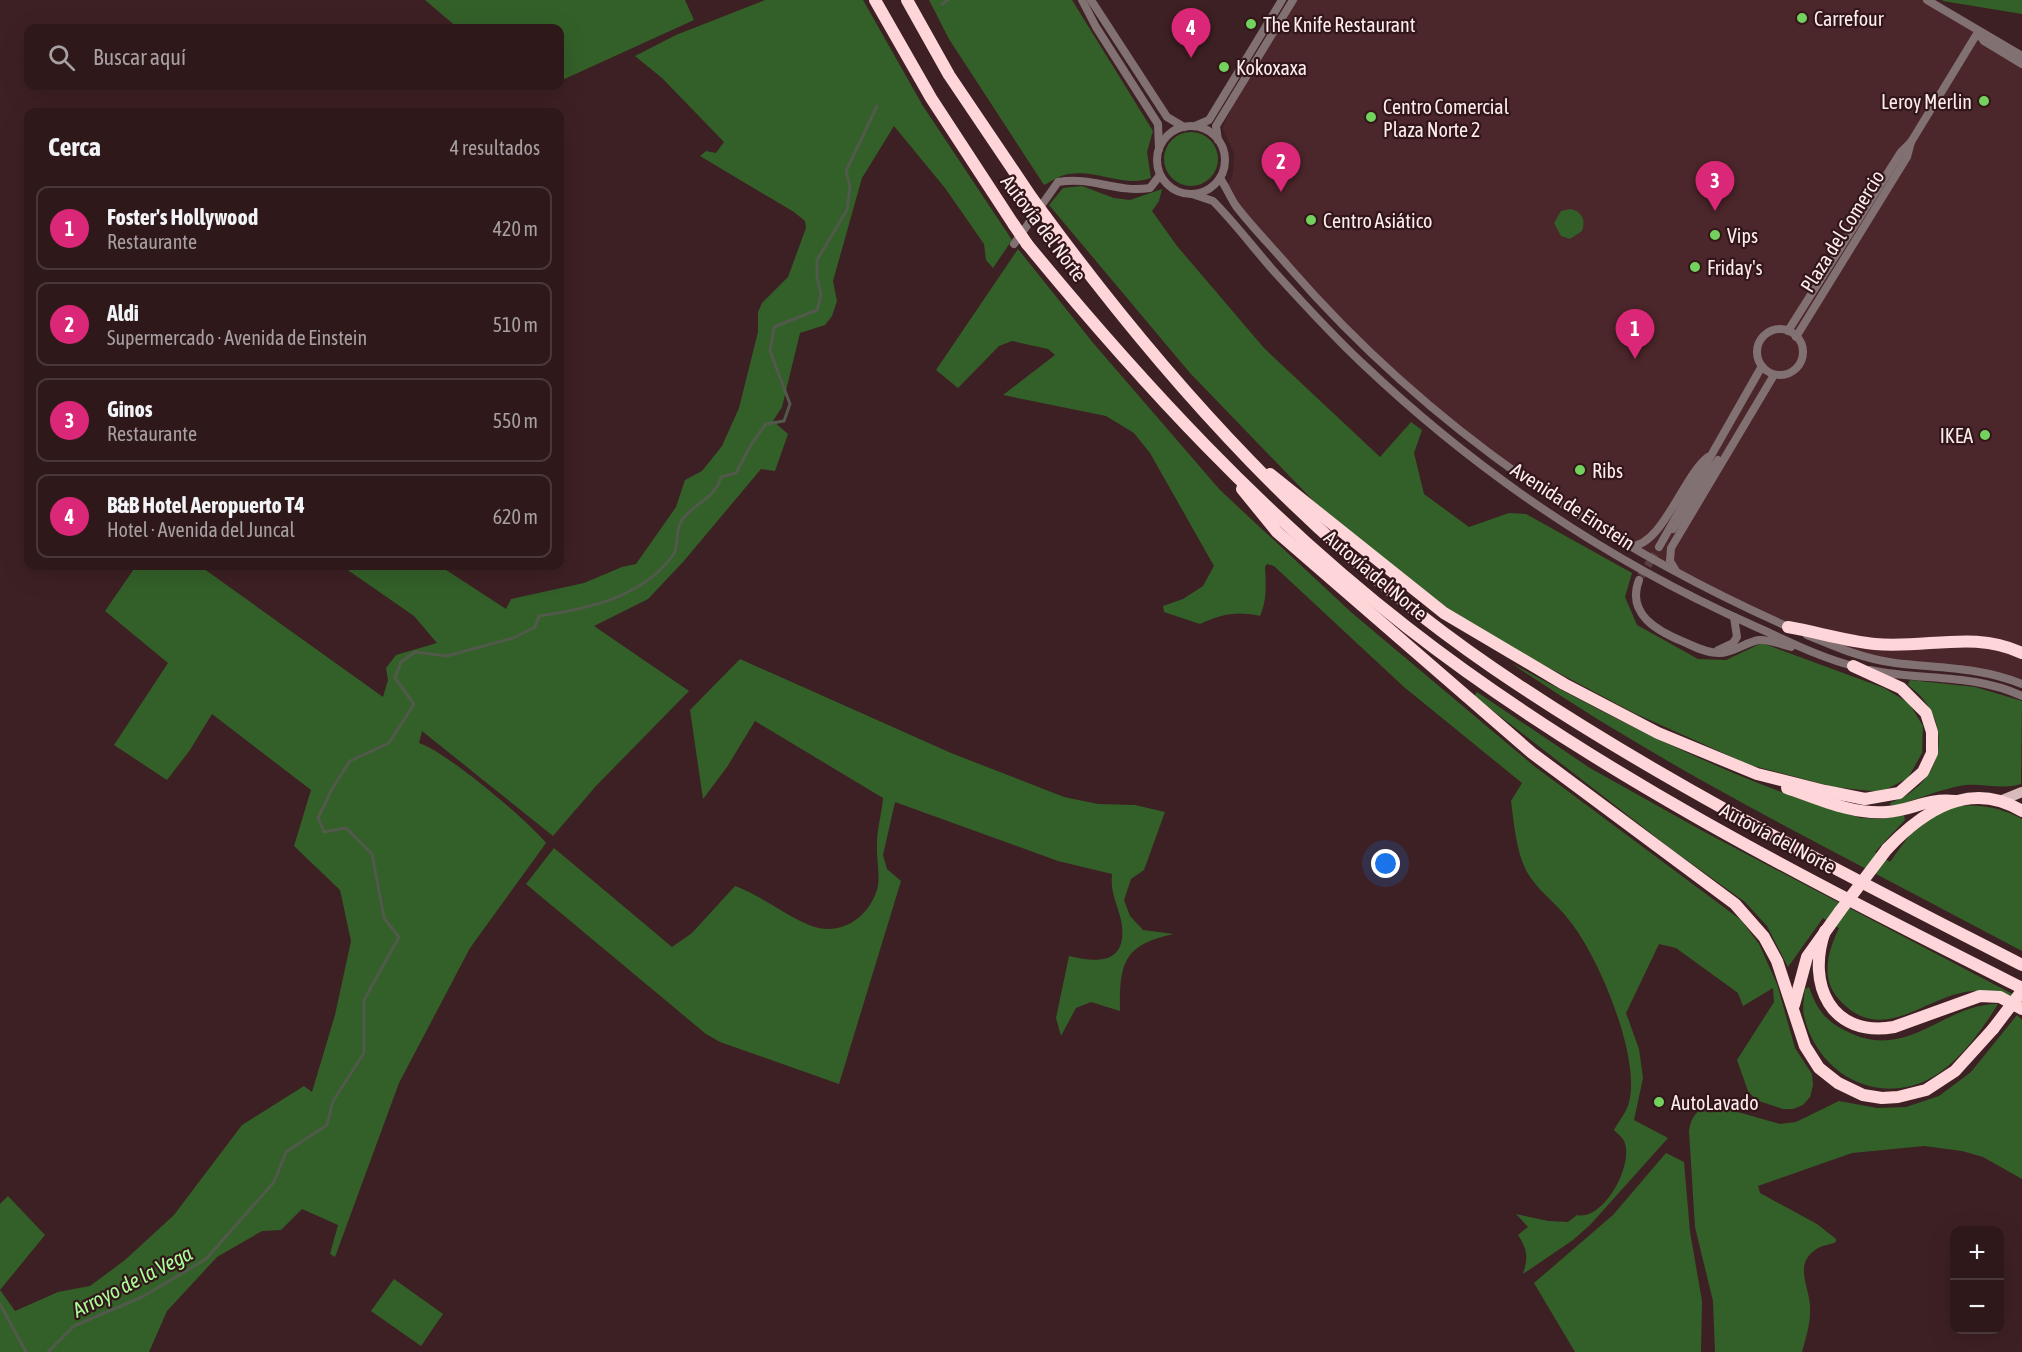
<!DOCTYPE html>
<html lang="es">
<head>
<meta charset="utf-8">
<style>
	body { margin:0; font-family:"Asap Condensed",sans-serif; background:#362123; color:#f1f3f6 }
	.controls { position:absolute; right:18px; bottom:18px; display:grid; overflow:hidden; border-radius:12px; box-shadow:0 6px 24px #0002 }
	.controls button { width:54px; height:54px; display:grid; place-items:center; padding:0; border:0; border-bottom:2px solid #493739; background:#2e181a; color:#f1f3f6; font:30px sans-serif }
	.you { position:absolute; left:1386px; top:864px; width:21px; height:21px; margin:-15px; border:4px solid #fff; border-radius:50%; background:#1a73e8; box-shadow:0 0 0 9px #1a73e833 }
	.badge { display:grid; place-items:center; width:39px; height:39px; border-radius:50%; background:#db2777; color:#fff; font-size:20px; font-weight:700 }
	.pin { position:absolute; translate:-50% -50px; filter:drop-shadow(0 2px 3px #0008) }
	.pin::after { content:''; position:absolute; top:32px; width:21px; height:18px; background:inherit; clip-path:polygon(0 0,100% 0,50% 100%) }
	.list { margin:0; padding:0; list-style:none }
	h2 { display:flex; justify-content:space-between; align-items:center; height:78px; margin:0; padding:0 24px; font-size:26px }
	h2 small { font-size:20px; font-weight:400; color:#a7a0a2 }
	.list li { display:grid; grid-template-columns:39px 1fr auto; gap:18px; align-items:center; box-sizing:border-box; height:84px; margin:0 12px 12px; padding:0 12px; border:2px solid #493739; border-radius:12px }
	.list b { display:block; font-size:22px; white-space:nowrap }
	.list p { margin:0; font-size:20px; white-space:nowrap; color:#a7a0a2 }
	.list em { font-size:20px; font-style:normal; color:#a7a0a2 }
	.icon { flex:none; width:33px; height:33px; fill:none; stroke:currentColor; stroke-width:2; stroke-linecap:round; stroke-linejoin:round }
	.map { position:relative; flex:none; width:2022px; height:1352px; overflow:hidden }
	.search { position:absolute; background:#2e181a; box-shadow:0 6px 24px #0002; left:24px; top:24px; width:540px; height:66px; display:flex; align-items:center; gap:15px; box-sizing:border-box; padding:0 21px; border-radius:12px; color:#a7a0a2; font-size:22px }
	.panel { position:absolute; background:#2e181a; box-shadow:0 6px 24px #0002; left:24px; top:108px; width:540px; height:462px; border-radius:12px }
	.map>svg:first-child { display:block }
	.built { fill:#4b262a }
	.green { fill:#336029 }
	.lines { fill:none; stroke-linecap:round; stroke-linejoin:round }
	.stream { stroke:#51594a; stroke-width:3 }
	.minor-tunnel { stroke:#5a3f41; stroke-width:8; stroke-dasharray:8 4; stroke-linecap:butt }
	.minor { stroke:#827172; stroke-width:8 }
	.major { stroke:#dab9bb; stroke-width:10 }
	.highway { stroke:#fed5d8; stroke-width:12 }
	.highway-bridge { stroke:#fed5d8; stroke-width:12 }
	.poi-dot { fill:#72d25d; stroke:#321619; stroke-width:2 }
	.labels { text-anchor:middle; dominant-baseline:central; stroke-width:4.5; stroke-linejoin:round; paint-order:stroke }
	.poi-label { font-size:20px; fill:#feedee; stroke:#321619; text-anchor:start }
	.street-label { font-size:20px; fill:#feedee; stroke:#321619 }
	.water-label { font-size:21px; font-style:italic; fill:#aafe98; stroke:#321619 }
</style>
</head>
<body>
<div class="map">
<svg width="2022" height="1352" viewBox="0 0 2022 1352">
	<rect width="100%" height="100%" fill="#3d2023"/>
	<polygon class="built" points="1293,0 1936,0 2022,51 2022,684 1992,673 1869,658 1686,579 1543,493 1369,352 1235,204 1227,188 1233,173 1234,153 1222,128 1246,78"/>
	<g class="green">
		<polygon points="425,0 685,0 694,20 560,81 560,28 458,28"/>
		<path d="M765 0H863L923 106 1012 240 993 268 986 260 984 244 945 188 894 126 862 178 833 281 837 301 832 316 825 325 800 333 782 407 773 421 788 434 775 471 761 469 683 562 648 599 594 626 689 691 596 786 553 836 422 731 419 743C447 752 527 820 546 843L470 948 399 1083 335 1257 330 1254 338 1225 302 1209 281 1230 262 1231 217 1257 167 1311 149 1352H0V1204L8 1196 45 1235 0 1290 15 1311 58 1292 90 1286 125 1260 174 1215 242 1125 304 1086 312 1092 335 1015 351 941 340 890 294 846 311 790 212 714 190 750 167 780 114 745 168 663 105 611 136 566H200L383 697 388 680 386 668 396 655 437 643 414 616 342 566H440L506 609 511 599 584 583 622 567 636 564 676 507 685 480 702 471 722 446 739 408 758 332V312L762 303 788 277 806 228 805 221 794 212 700 156 706 151 716 153 724 142 662 78 635 56 676 35Z"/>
		<path d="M929 0H1072L1153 131 1147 152 1151 178C1124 188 1098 169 1069 174 1061 175 1052 181 1044 185L949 39Z"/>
		<polygon points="2022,0 2022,14 1943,1 1943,0"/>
		<circle cx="1191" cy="159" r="27"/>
		<polygon points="1082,186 1114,198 1130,200 1162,189 1159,201 1152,211 1177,246 1264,348 1380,457 1411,422 1422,430 1414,453 1424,494 1469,527 1509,513 1526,514 1632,573 1625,597 1637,625 1698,659 1726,660 1762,643 1884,688 1909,703 1923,726 1922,753 1908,778 1881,792 1834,787 1750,765 1634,713 1472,627 1330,518 1190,373 1049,205 1063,188"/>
		<path d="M1570 209C1582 211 1586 220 1582 231L1570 239 1561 236 1554 223 1561 211Z"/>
		<path d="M1018 249 1094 344 1220 490 1352 613 1534 766 1741 920 1759 944 1777 984 1795 1048 1812 1074 1813 1085 1810 1097 1803 1105 1793 1109H1783L1756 1100 1748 1091 1737 1060 1774 1002 1773 988 1743 1006 1738 993 1676 948 1659 944 1626 1013 1639 1049 1643 1078 1634 1120 1668 1138 1590 1225 1573 1240 1523 1274C1528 1258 1528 1250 1518 1235L1528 1227 1516 1214 1548 1221 1568 1222 1577 1215C1603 1222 1635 1164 1624 1141 1622 1137 1617 1133 1614 1130 1618 1122 1627 1112 1629 1102 1641 1057 1598 955 1569 920 1557 904 1537 890 1527 872 1516 852 1514 823 1511 801L1522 783 1404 687 1274 566 1267 564 1265 567C1266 584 1267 600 1260 616 1236 611 1222 614 1200 624L1164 612 1163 606 1183 599 1203 586 1214 566 1150 453 1134 433 1106 416 1003 395 1055 355 1048 349 1012 341 999 346 958 388 936 370Z"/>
		<path d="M740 659 951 753 1064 797 1098 804 1135 805 1165 812 1144 870 1131 879 1124 900 1130 916 1143 930 1174 934C1124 944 1119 963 1120 1011L1091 1002 1076 1008 1061 1036 1056 1018 1069 956C1101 964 1129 962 1121 920 1117 903 1110 892 1112 874L1058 861 895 802 883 855 887 869 901 881 839 1084 720 1042 706 1034 526 884 554 848 672 947 692 933 735 886C762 896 783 914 809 925 839 937 867 920 877 890 881 877 876 857 877 844 877 828 882 813 883 798L755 721 727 767 703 799 690 710Z"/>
		<path d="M1511 663C1624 724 1737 783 1861 818L1880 819 1904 815 1905 820 1875 852 1890 862C1898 851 1906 839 1915 829 1943 798 1989 801 2022 819V951C1849 858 1673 774 1511 663Z"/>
		<path d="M1910 680 1975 687 2022 701 2021 784C2002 790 1984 783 1965 785 1940 789 1916 800 1891 807L1890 803C1946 783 1956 720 1908 685Z"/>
		<path d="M1477 692 1590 768 1699 829 2022 999V1004C2007 998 1990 989 1973 991 1926 994 1881 1050 1837 997 1820 976 1829 949 1839 928L1823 918 1788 967 1767 926 1745 902 1670 848 1474 696Z"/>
		<path d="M1809 987C1816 1008 1826 1022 1846 1031 1908 1063 1944 1003 1998 1004 1980 1033 1955 1068 1923 1082 1869 1104 1816 1069 1804 1016 1802 1008 1804 998 1805 989Z"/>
		<path d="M2017 1015 2022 1020V1179L1983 1157 1962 1151 1924 1146 1852 1153 1758 1186 1760 1193 1817 1224 1836 1239V1242C1830 1245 1822 1245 1815 1250 1794 1265 1809 1286 1810 1306 1811 1322 1806 1337 1802 1352H1715L1713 1301 1695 1227 1689 1131C1691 1116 1698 1108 1713 1105L1780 1124 1796 1122 1839 1101 1877 1108 1906 1107 1939 1096 1971 1072Z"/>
		<polygon points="1666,1153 1684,1162 1690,1232 1702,1301 1701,1352 1575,1352 1534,1283 1613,1215"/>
		<polygon points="394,1279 443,1314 421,1346 371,1311"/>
	</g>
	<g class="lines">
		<g class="stream">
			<polyline points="942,4 948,0"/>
			<polyline points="0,1304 26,1352"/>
			<path d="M48 1352 74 1326 142 1297 206 1259 274 1182 286 1152 327 1125 333 1101 364 1053V1000L399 937 384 918 372 854 346 828 324 832 318 818 332 789 350 761 389 743 414 704 395 678 401 662 415 652 447 656 513 638 535 627 539 616C588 609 643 597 673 555 680 545 674 531 682 520 694 503 715 499 721 477L736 473 752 443 766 424 784 421 790 404 770 351 774 327 817 310 821 295 817 277V260L847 210 850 187 846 171 877 106"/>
		</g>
		<polyline class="minor-tunnel" points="1641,576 1655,554"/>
		<g class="minor">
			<polyline points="1082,0 1096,27 1158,124 1159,149"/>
			<polyline points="1091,0 1167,117 1184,127"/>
			<polyline points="1927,0 2022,56"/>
			<polyline points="1978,33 1984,41 2022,64"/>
			<polyline points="1195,126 1209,120 1282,0"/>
			<circle cx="1191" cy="160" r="34"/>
			<polyline points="1218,140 1216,126 1293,0"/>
			<path d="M1220 178C1226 187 1230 197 1236 206 1252 227 1272 247 1289 267 1427 426 1601 544 1793 629"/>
			<path d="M1192 194 1213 201C1234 222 1252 246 1272 269 1301 301 1331 334 1363 364 1477 472 1608 561 1752 625 1786 640 1820 658 1857 667"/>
			<path d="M1014 244 1058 182C1093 176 1114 193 1150 188L1160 175"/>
			<circle cx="1780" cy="352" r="23"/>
			<polyline points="1788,331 1901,152 1911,142 1978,32"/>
			<polyline points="1796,337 1907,157 1911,142"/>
			<polyline points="1673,529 1718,460"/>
			<path d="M1629 546C1661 549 1683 476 1708 457"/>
			<polyline points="1659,547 1762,366"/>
			<polyline points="1676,571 1670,561 1671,548 1774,375"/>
			<path d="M1639 580C1626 614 1657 631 1684 642 1695 647 1707 653 1719 653 1734 653 1745 642 1759 640 1769 639 1780 644 1791 647"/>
			<path d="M1807 635C1836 647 1864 659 1895 663 1938 668 1981 667 2022 684"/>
			<polyline points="1718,650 1733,643 1737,637 1734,617"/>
			<path d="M1870 670C1921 681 1973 673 2022 696"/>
		</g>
		<polyline class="major" points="2000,801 2022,792"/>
		<g class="highway">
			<polyline points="875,0 931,98 1014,225"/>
			<polyline points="907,0 949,75 1032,198"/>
			<path d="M1046 217C1172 388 1316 547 1493 668 1660 782 1843 873 2022 965"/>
			<path d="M1027 244C1142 384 1265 517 1408 628 1594 773 1812 882 2022 988"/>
			<polyline points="1270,474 1444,613 1564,684 1658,733 1757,774 1825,791 1865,799 1899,793 1923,772 1932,753 1932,732 1926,713 1901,688 1853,666"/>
			<polyline points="1242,489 1277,532 1532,753 1735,904 1764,937 1777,961 1805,1046 1819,1068 1838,1083 1863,1095 1882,1098 1898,1097 1926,1090 1955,1071 1993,1029"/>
			<path d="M1788 627C1817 632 1846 641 1875 644 1926 649 1974 630 2022 653"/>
			<path d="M1787 788C1819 799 1853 815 1887 812 1913 810 1926 798 1955 801"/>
			<path d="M1887 849C1923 811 1970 779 2022 811"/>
			<path d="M1825 931C1806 984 1831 1038 1894 1027L1980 996 2000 997 2022 1009"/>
			<polyline points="1794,1005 1807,957 1840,911"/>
		</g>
		<g class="highway-bridge">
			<polyline points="1032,198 1046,217"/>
			<polyline points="1014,225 1027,244"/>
			<polyline points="1840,911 1887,849"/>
			<polyline points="1993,1029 2022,991"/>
		</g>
	</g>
	<g class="poi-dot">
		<circle cx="1802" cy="18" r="6"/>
		<circle cx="1251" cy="24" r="6"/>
		<circle cx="1224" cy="67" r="6"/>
		<circle cx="1984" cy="101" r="6"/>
		<circle cx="1371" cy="117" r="6"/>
		<circle cx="1311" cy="220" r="6"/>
		<circle cx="1715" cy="235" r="6"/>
		<circle cx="1695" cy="267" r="6"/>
		<circle cx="1985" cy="435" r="6"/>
		<circle cx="1580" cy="470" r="6"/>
		<circle cx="1659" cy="1102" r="6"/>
	</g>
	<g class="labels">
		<g class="poi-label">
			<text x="1814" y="18">Carrefour</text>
			<text x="1263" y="24">The Knife Restaurant</text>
			<text x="1236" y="67">Kokoxaxa</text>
			<text x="1972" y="101" text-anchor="end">Leroy Merlin</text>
			<text x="1383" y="106">Centro Comercial<tspan x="1383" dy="23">Plaza Norte 2</tspan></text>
			<text x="1323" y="220">Centro Asiático</text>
			<text x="1727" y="235">Vips</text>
			<text x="1707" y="267">Friday's</text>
			<text x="1973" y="435" text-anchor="end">IKEA</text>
			<text x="1592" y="470">Ribs</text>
			<text x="1671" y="1102">AutoLavado</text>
		</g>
		<g class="street-label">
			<text transform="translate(1044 228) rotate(53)">Autovía del Norte</text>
			<text transform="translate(1842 231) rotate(-58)">Plaza del Comercio</text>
			<text transform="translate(1573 506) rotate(33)">Avenida de Einstein</text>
			<text transform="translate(1376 575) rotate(40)">Autovía del Norte</text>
			<text transform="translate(1778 838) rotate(28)">Autovía del Norte</text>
		</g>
		<g class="water-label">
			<text transform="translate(132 1281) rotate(-27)">Arroyo de la Vega</text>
		</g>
	</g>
</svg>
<div class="controls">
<button>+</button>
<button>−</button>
</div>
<div class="you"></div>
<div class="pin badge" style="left:1635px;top:359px">1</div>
<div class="pin badge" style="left:1281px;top:192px">2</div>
<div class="pin badge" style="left:1715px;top:211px">3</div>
<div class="pin badge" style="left:1191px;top:58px">4</div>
<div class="search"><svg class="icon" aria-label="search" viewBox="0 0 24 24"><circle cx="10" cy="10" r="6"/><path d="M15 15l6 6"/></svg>Buscar aquí</div>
<section class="panel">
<h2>Cerca<small>4 resultados</small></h2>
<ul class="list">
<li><span class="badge">1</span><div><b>Foster's Hollywood</b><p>Restaurante</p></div><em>420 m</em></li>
<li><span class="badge">2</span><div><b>Aldi</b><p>Supermercado · Avenida de Einstein</p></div><em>510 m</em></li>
<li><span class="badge">3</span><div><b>Ginos</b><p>Restaurante</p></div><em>550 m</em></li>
<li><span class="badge">4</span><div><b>B&amp;B Hotel Aeropuerto T4</b><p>Hotel · Avenida del Juncal</p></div><em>620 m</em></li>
</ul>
</section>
</div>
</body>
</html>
